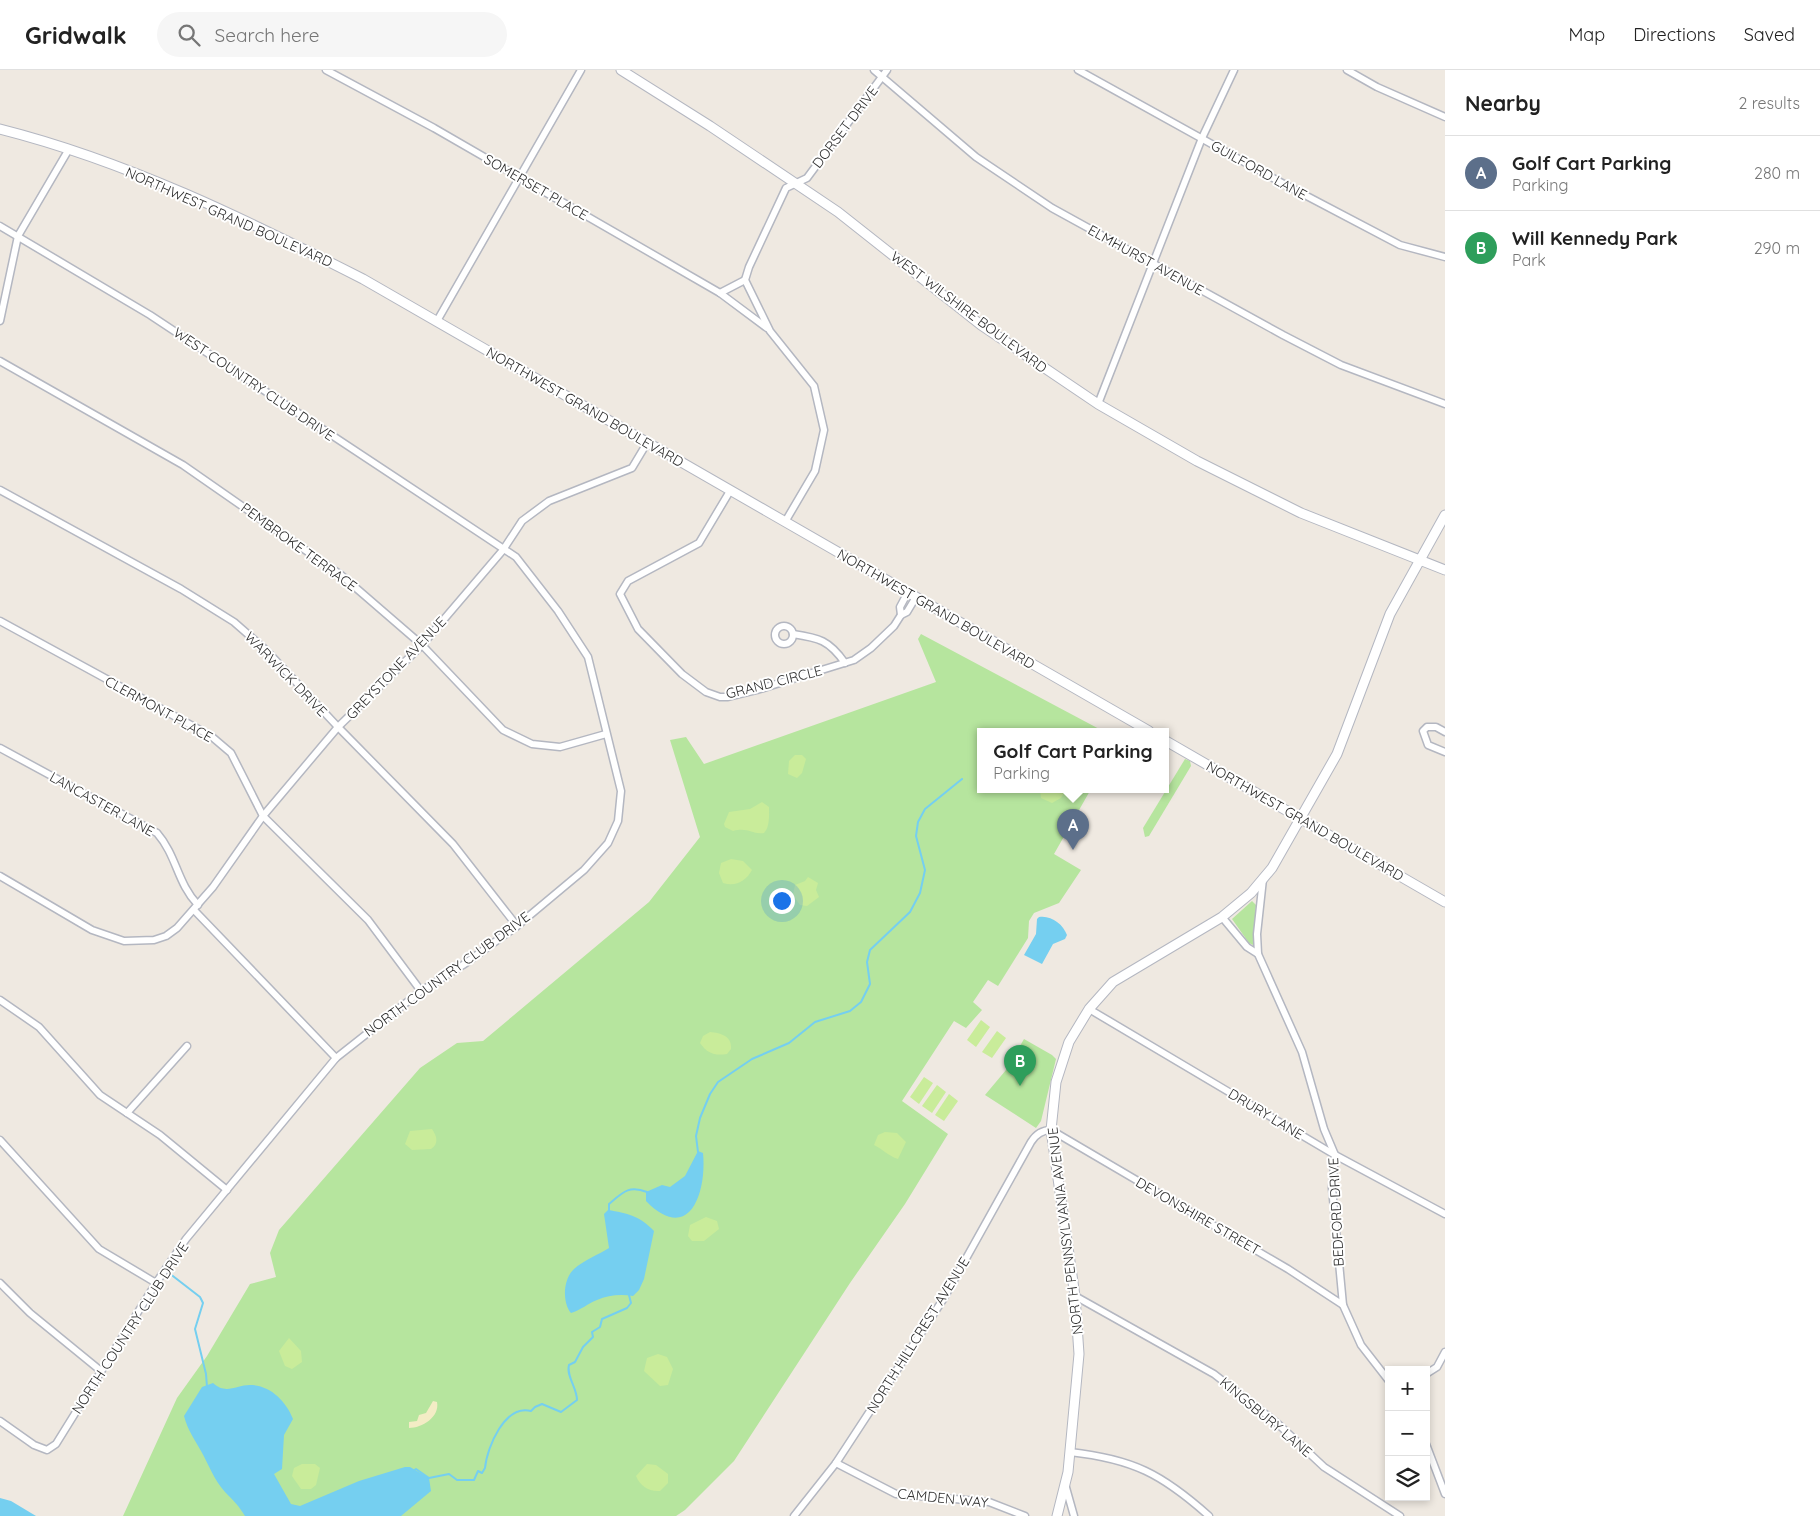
<!DOCTYPE html>
<html lang="en">
<head>
<meta charset="utf-8">
<style>
	body { margin:0; font-family:Quicksand,sans-serif; background:#f6f6f6; color:#222 }
	.controls { position:absolute; right:15px; bottom:15px; display:grid; overflow:hidden; border-radius:0px; box-shadow:0 2px 8px #0003 }
	.controls button { width:45px; height:45px; display:grid; place-items:center; padding:0; border:0; border-bottom:1px solid #e0e0e0; background:#fff; color:#222; font:25px sans-serif }
	.you { position:absolute; left:781px; top:830px; width:18px; height:18px; margin:-12px; border:4px solid #fff; border-radius:50%; background:#1a73e8; box-shadow:0 0 0 8px #1a73e833 }
	.badge { display:grid; place-items:center; width:32px; height:32px; border-radius:50%; background:#4264fb; color:#fff; font-size:16px; font-weight:700 }
	.pin { position:absolute; translate:-50% -41px; filter:drop-shadow(0 1px 2px #0008) }
	.pin::after { content:''; position:absolute; top:26px; width:18px; height:15px; background:inherit; clip-path:polygon(0 0,100% 0,50% 100%) }
	.popup { position:absolute; left:977px; top:658px; width:192px; height:65px; box-sizing:border-box; display:grid; place-content:center; border-radius:0px; background:#fff; filter:drop-shadow(0 1px 4px #0005); font-size:16px; white-space:nowrap; color:#767676 }
	.popup b { font-size:19px; color:#222 }
	.popup::after { content:''; position:absolute; left:50%; top:100%; margin-left:-10px; border:10px solid transparent; border-top-color:#fff }
	.list { margin:0; padding:0; list-style:none }
	h2 { display:flex; justify-content:space-between; align-items:center; height:65px; margin:0; padding:0 20px; font-size:21px }
	h2 small { font-size:16px; font-weight:400; color:#767676 }
	.list li { display:grid; grid-template-columns:32px 1fr auto; gap:15px; align-items:center; box-sizing:border-box; height:75px; padding:0 20px; border-top:1px solid #e0e0e0 }
	.list b { display:block; font-size:19px; white-space:nowrap }
	.list p { margin:0; font-size:16px; white-space:nowrap; color:#767676 }
	.list em { font-size:16px; font-style:normal; color:#767676 }
	.icon { flex:none; width:28px; height:28px; fill:none; stroke:currentColor; stroke-width:2; stroke-linecap:round; stroke-linejoin:round }
	.map { position:relative; flex:none; width:1445px; height:1446px; overflow:hidden }
	header { display:flex; align-items:center; gap:30px; box-sizing:border-box; height:70px; padding:0 25px; background:#fff; border-bottom:1px solid #e0e0e0 }
	header strong { font-size:24px }
	nav { display:flex; gap:28px; margin-inline-start:auto; font-size:18px }
	.search { width:350px; height:45px; background:#f6f6f6; display:flex; align-items:center; gap:12px; box-sizing:border-box; padding:0 18px; border-radius:28px; color:#767676; font-size:19px }
	main { display:flex }
	aside { flex:1; background:#fff }
	.map>svg:first-child { display:block }
	.green { fill:#b6e59e }
	.sand { fill:#f3ecc5 }
	.pitch { fill:#c9ec9a }
	.water { fill:#75cff0 }
	.lines { fill:none; stroke-linecap:round; stroke-linejoin:round }
	.stream { stroke:#75cff0; stroke-width:2 }
	.street-casing { stroke:#b4b7c1; stroke-width:9 }
	.secondary-casing { stroke:#b4b7c1; stroke-width:11 }
	.street { stroke:#fff; stroke-width:6 }
	.secondary { stroke:#fff; stroke-width:9 }
	.labels { text-anchor:middle; dominant-baseline:central; stroke-width:4; stroke-linejoin:round; paint-order:stroke }
	.street-label { font-size:14px; fill:#2e2e2e; stroke:#fff }
</style>
</head>
<body>
<header>
<strong>Gridwalk</strong>
<div class="search"><svg class="icon" aria-label="search" viewBox="0 0 24 24"><circle cx="10" cy="10" r="6"/><path d="M15 15l6 6"/></svg>Search here</div>
<nav><a>Map</a><a>Directions</a><a>Saved</a></nav>
</header>
<main>
<div class="map">
<svg width="1445" height="1446" viewBox="0 0 1445 1446">
	<rect width="100%" height="100%" fill="#efe9e1"/>
	<g class="green">
		<polygon points="921,564 1103,661 980,661 980,719 1091,719 1054,784 1081,800 1059,833 1034,843 1029,851 1028,868 998,916 988,910 973,932 982,940 966,958 954,951 902,1031 948,1064 905,1134 850,1213 734,1391 685,1440 676,1446 123,1446 177,1328 207,1286 250,1214 276,1207 270,1183 279,1160 420,998 457,973 483,971 649,832 700,767 670,670 686,667 704,694 936,612 918,569"/>
		<polygon points="1185,689 1190,691 1191,696 1149,766 1145,767 1143,758"/>
		<polygon points="1252,831 1256,835 1253,875 1249,873 1232,849"/>
		<polygon points="1024,969 1052,985 1056,989 1041,1051 1036,1058 985,1025 1006,1000"/>
	</g>
	<path class="sand" d="M433 1331 437 1332C440 1347 422 1358 409 1358V1352L417 1351 419 1345 426 1343Z"/>
	<g class="pitch">
		<polygon points="795,685 802,685 806,689 802,703 797,708 788,704 789,691"/>
		<polygon points="1040,719 1066,719 1061,728 1052,733 1041,728"/>
		<path d="M762 732 769 737C769 745 770 757 764 763 752 765 749 757 733 761L725 757 724 754 729 742 750 739Z"/>
		<path d="M731 789 743 791 752 800C746 811 736 817 723 813L719 803 721 793Z"/>
		<polygon points="808,807 818,813 816,820 819,827 807,836 800,835 793,825 795,815 805,811"/>
		<polygon points="981,950 990,957 976,977 967,970"/>
		<polygon points="997,961 1006,968 992,988 982,982"/>
		<path d="M710 962C721 963 732 966 731 979L727 984C714 986 707 983 700 973L703 966Z"/>
		<polygon points="924,1007 933,1013 919,1034 910,1027"/>
		<polygon points="937,1015 946,1022 932,1043 922,1036"/>
		<polygon points="949,1024 958,1031 944,1051 935,1045"/>
		<path d="M432 1059C437 1066 439 1074 431 1079L412 1080 405 1074 410 1061Z"/>
		<path d="M885 1062 897 1063 906 1072 898 1089C888 1086 883 1079 874 1075L878 1065Z"/>
		<polygon points="706,1147 717,1151 719,1159 704,1171 692,1171 688,1166 690,1155"/>
		<polygon points="289,1268 301,1281 302,1292 292,1299 285,1296 279,1281"/>
		<polygon points="658,1284 667,1287 673,1299 668,1315 660,1316 644,1301 647,1288"/>
		<polygon points="302,1394 315,1394 320,1398 316,1415 311,1419 301,1419 292,1406 294,1398"/>
		<path d="M647 1394 656 1395 668 1404V1413L660 1421C649 1422 640 1416 636 1406Z"/>
	</g>
	<g class="water">
		<path d="M1039 847C1051 845 1063 854 1067 865L1065 869 1053 874 1042 894 1024 885 1036 864 1037 849Z"/>
		<path d="M698 1081 703 1083C707 1123 689 1175 646 1131V1122L662 1115 670 1117 685 1106Z"/>
		<path d="M608 1140C627 1143 640 1146 654 1161L644 1209 639 1220 633 1226C621 1224 608 1225 597 1230 587 1234 581 1240 571 1243 562 1232 563 1209 574 1199 584 1190 598 1185 609 1178L604 1144Z"/>
		<path d="M213 1313C226 1325 236 1315 250 1315 270 1315 286 1331 293 1349L284 1365 282 1399 274 1404 291 1434 300 1436 359 1411 405 1397H410L429 1408 431 1421 401 1446H245C239 1436 233 1430 225 1422 214 1410 209 1395 201 1381 194 1368 188 1361 184 1346L202 1317Z"/>
		<polygon points="0,1428 11,1431 36,1446 0,1446"/>
	</g>
	<g class="lines">
		<g class="stream">
			<polyline points="698,1082 696,1066 700,1048 710,1024 718,1012 752,989 789,973 815,952 850,941 861,932 870,914 867,892 870,880 910,842 920,823 925,800 916,766 918,752 925,739 962,709"/>
			<path d="M609 1142V1134C623 1122 629 1115 647 1122"/>
			<polyline points="169,1203 200,1227 203,1233 195,1259 206,1304 207,1317"/>
			<path d="M413 1401 416 1399 429 1408 449 1404 457 1410H474L478 1401 482 1403 485 1398C487 1377 505 1334 531 1341L535 1337 542 1334 561 1342 577 1330C577 1318 566 1306 569 1295L575 1292 583 1277 593 1267 592 1262 600 1257 602 1249 627 1238 631 1233 629 1225"/>
		</g>
		<defs>
			<g id="street">
				<polyline points="326,0 434,58 720,223 745,210"/>
				<polyline points="874,0 976,87 1052,138 1283,265 1341,295 1445,334"/>
				<polyline points="1078,0 1282,113 1400,175 1445,187"/>
				<polyline points="1347,0 1377,17 1445,47"/>
				<polyline points="0,156 150,245 516,487 558,541 588,587 621,721 618,751 608,773 584,800 517,856 463,895 421,921 336,988 186,1169 156,1213 56,1374 47,1380 34,1375 0,1351"/>
				<polyline points="720,223 767,258"/>
				<polyline points="0,251 18,166 69,79"/>
				<polyline points="437,251 581,0"/>
				<polyline points="0,291 183,395 341,505 422,575 503,660 532,674 560,677 606,664"/>
				<polyline points="1098,334 1202,68 1234,0"/>
				<polyline points="0,420 181,519 234,552 267,581 338,657 453,774 517,856"/>
				<polyline points="730,421 699,473 628,511 620,524 638,559 682,604 706,622 720,627 728,627 757,620 854,590 871,578 894,556 901,545 907,542 916,527"/>
				<polyline points="785,452 815,401 824,360 814,316 770,261 745,210 749,197 786,118 807,108 887,0"/>
				<polyline points="901,545 900,537 908,522"/>
				<polyline points="0,551 211,666 231,683 263,746 368,850 421,921"/>
				<circle cx="784" cy="565" r="9"/>
				<path d="M793 564C819 568 829 570 845 593"/>
				<polyline points="1445,662 1436,657 1427,657 1423,661 1428,675 1445,682"/>
				<path d="M0 678 157 763C177 786 177 813 198 835"/>
				<polyline points="0,806 92,860 124,871 154,870 166,866 177,858 213,817 263,746 338,657 422,575 503,480 522,451 549,431 632,398 647,373"/>
				<polyline points="1263,809 1257,864 1258,884 1302,982 1324,1059 1335,1085 1332,1118 1343,1235 1361,1275 1389,1311"/>
				<polyline points="194,840 336,988"/>
				<polyline points="1222,847 1247,877 1258,884"/>
				<polyline points="0,930 39,957 100,1025 160,1065 227,1120"/>
				<polyline points="1089,939 1335,1085 1445,1144"/>
				<polyline points="127,1043 187,976"/>
				<polyline points="0,1070 99,1179 156,1213"/>
				<polyline points="0,1213 30,1243 101,1301"/>
				<polyline points="1075,1226 1214,1304 1277,1353 1324,1397 1400,1446"/>
				<polyline points="1426,1304 1437,1297 1445,1282"/>
				<polyline points="1426,1374 1445,1424"/>
				<path d="M1070 1382C1133 1389 1162 1404 1209 1446"/>
				<polyline points="836,1393 896,1424 989,1432 1025,1446"/>
				<polyline points="1065,1414 1074,1446"/>
				<path d="M794 1446 836 1393 944 1228 1031 1072C1036 1064 1042 1060 1051 1060L1288 1199 1343 1235"/>
			</g>
			<g id="secondary">
				<polyline points="621,0 710,56 838,142 981,255 1098,334 1197,391 1301,443 1445,500"/>
				<path d="M0 59C127 91 247 150 363 209L1149 661"/>
				<polyline points="1166,671 1445,832"/>
				<polyline points="1057,1446 1068,1402 1079,1284 1075,1226 1051,1060 1056,1012 1069,972 1089,939 1113,912 1222,847 1251,823 1272,798 1337,684 1390,544 1445,445"/>
			</g>
		</defs>
		<use href="#street" class="street-casing"/>
		<use href="#secondary" class="secondary-casing"/>
		<use href="#street" class="street"/>
		<use href="#secondary" class="secondary"/>
	</g>
	<g class="labels">
		<g class="street-label">
			<text transform="translate(845 57) rotate(-53)">DORSET DRIVE</text>
			<text transform="translate(1259 100) rotate(29)">GUILFORD LANE</text>
			<text transform="translate(536 117) rotate(30)">SOMERSET PLACE</text>
			<text transform="translate(229 147) rotate(24)">NORTHWEST GRAND BOULEVARD</text>
			<text transform="translate(1146 190) rotate(29)">ELMHURST AVENUE</text>
			<text transform="translate(969 242) rotate(37)">WEST WILSHIRE BOULEVARD</text>
			<text transform="translate(254 314) rotate(34)">WEST COUNTRY CLUB DRIVE</text>
			<text transform="translate(585 337) rotate(30)">NORTHWEST GRAND BOULEVARD</text>
			<text transform="translate(299 477) rotate(36)">PEMBROKE TERRACE</text>
			<text transform="translate(936 539) rotate(30)">NORTHWEST GRAND BOULEVARD</text>
			<text transform="translate(396 598) rotate(-46)">GREYSTONE AVENUE</text>
			<text transform="translate(286 604) rotate(46)">WARWICK DRIVE</text>
			<text transform="translate(774 612) rotate(-14)">GRAND CIRCLE</text>
			<text transform="translate(159 639) rotate(29)">CLERMONT PLACE</text>
			<text transform="translate(102 734) rotate(29)">LANCASTER LANE</text>
			<text transform="translate(1305 751) rotate(30)">NORTHWEST GRAND BOULEVARD</text>
			<text transform="translate(447 904) rotate(-36)">NORTH COUNTRY CLUB DRIVE</text>
			<text transform="translate(1266 1044) rotate(31)">DRURY LANE</text>
			<text transform="translate(1336 1142) rotate(-93)">BEDFORD DRIVE</text>
			<text transform="translate(1198 1146) rotate(30)">DEVONSHIRE STREET</text>
			<text transform="translate(1065 1161) rotate(-97)">NORTH PENNSYLVANIA AVENUE</text>
			<text transform="translate(130 1258) rotate(-57)">NORTH COUNTRY CLUB DRIVE</text>
			<text transform="translate(918 1265) rotate(-58)">NORTH HILLCREST AVENUE</text>
			<text transform="translate(1266 1347) rotate(40)">KINGSBURY LANE</text>
			<text transform="translate(943 1428) rotate(6)">CAMDEN WAY</text>
		</g>
	</g>
</svg>
<div class="controls">
<button>+</button>
<button>−</button>
<button><svg class="icon" aria-label="layers" viewBox="0 0 24 24"><path d="M12 4l9 5-9 5-9-5zM3 14l9 5 9-5"/></svg></button>
</div>
<div class="you"></div>
<div class="pin badge" style="left:1073px;top:780px;background:#5c6f8a">A</div>
<div class="popup"><b>Golf Cart Parking</b>Parking</div>
<div class="pin badge" style="left:1020px;top:1016px;background:#2e9e5b">B</div>
</div>
<aside>
<h2>Nearby<small>2 results</small></h2>
<ul class="list">
<li><span class="badge" style="background:#5c6f8a">A</span><div><b>Golf Cart Parking</b><p>Parking</p></div><em>280 m</em></li>
<li><span class="badge" style="background:#2e9e5b">B</span><div><b>Will Kennedy Park</b><p>Park</p></div><em>290 m</em></li>
</ul>
</aside>
</main>
</body>
</html>
